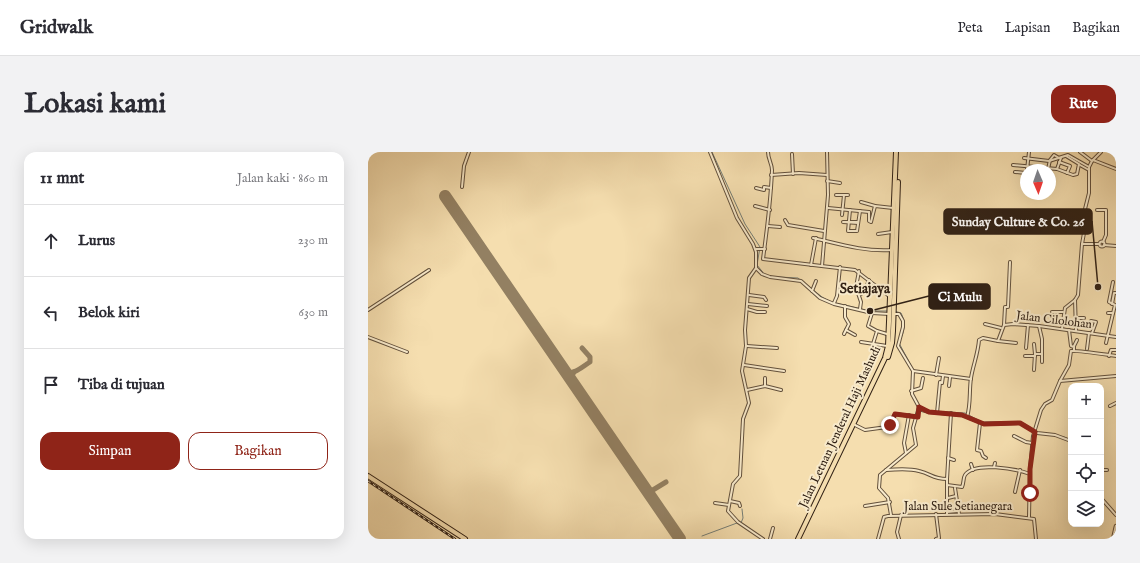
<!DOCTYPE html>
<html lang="id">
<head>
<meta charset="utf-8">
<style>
	body { margin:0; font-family:"IM FELL English",serif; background:#f2f2f3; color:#2b2b33 }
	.controls { position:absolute; right:12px; bottom:12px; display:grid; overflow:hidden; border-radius:8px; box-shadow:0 4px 16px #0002 }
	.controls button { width:36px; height:36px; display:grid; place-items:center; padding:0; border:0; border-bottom:1px solid #e1e1e2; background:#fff; color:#2b2b33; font:20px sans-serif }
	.compass { position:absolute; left:652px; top:12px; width:36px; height:36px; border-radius:50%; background:#fff; box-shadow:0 4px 16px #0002; rotate:178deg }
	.stop { position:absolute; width:12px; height:12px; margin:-9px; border:3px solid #8f2418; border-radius:50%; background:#fff }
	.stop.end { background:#8f2418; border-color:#fff; box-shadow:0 1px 4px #0008 }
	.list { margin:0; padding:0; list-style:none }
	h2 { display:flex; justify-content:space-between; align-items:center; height:52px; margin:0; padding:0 16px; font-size:17px }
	h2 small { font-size:13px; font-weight:400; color:#7c7c81 }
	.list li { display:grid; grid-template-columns:26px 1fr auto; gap:12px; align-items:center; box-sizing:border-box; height:72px; padding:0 16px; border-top:1px solid #e1e1e2 }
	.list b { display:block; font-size:15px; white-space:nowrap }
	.list em { font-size:13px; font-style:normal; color:#7c7c81 }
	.actions { display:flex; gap:8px; padding:12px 16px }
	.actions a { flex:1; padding:9px 0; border:1px solid #8f2418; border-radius:12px; text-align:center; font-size:14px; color:#8f2418 }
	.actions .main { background:#8f2418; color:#fff }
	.icon { flex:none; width:22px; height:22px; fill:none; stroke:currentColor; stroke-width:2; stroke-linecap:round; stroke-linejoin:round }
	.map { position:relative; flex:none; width:748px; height:387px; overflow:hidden; border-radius:12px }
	header { display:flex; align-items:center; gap:24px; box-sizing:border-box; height:56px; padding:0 20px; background:#fff; border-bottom:1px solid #e1e1e2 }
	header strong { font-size:19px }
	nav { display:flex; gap:22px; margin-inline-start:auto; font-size:14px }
	.intro { display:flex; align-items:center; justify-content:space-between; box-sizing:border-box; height:96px; padding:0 24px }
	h1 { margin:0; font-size:28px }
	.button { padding:10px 18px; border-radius:12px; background:#8f2418; color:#fff; font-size:14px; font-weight:700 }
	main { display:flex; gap:24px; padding:0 24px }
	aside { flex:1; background:#fff; border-radius:12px; box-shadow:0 4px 16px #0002 }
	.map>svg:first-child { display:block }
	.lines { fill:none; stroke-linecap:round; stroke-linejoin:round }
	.stream { stroke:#747d76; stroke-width:1 }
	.taxiway { stroke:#938062; stroke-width:5 }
	.runway { stroke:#938062; stroke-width:12 }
	.minor-casing { stroke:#62503c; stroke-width:4 }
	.tertiary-casing { stroke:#62503c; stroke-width:4.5 }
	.primary-casing { stroke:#312115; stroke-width:6 }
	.minor { stroke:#f8eacb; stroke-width:2 }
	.tertiary { stroke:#f8eacb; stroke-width:2.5 }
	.primary { stroke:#f5deaf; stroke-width:4 }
	.rail-casing { stroke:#312115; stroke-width:2.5 }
	.rail { stroke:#f8eacb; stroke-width:1; stroke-dasharray:3; stroke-linecap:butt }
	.route { stroke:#8f2418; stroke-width:5 }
	.labels { text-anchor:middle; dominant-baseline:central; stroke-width:4; stroke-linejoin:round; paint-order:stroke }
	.street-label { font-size:12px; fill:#312115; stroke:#f8eacb }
	.quarter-label { font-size:14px; font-weight:bold; fill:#312115; stroke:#f8eacb }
	.leader { fill:none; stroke:#312115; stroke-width:1.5 }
	.callout-dot { fill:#312115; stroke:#f8eacb; stroke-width:1.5 }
	.callout { fill:#312115; stroke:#312115; stroke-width:1.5 }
	.callout-label { font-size:13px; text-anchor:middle; font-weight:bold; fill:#fff }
</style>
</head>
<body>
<header>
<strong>Gridwalk</strong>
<nav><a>Peta</a><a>Lapisan</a><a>Bagikan</a></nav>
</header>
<div class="intro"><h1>Lokasi kami</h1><a class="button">Rute</a></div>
<main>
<aside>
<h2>11 mnt<small>Jalan kaki · 860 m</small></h2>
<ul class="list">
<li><svg class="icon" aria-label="ahead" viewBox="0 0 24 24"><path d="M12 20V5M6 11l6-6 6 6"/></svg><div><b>Lurus</b></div><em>230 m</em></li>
<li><svg class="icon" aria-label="left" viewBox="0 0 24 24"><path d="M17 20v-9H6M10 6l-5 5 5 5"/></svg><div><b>Belok kiri</b></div><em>630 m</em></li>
<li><svg class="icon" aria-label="arrive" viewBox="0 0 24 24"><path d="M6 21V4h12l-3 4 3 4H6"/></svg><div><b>Tiba di tujuan</b></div></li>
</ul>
<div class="actions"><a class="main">Simpan</a><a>Bagikan</a></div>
</aside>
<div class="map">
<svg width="748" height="387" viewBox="0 0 748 387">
	<rect width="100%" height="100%" fill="#f5deaf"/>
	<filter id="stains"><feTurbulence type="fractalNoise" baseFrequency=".005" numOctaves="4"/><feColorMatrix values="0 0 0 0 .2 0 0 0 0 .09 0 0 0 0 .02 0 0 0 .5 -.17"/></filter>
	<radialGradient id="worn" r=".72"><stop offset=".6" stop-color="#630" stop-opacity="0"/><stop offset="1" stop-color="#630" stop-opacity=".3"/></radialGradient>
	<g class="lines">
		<g class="stream">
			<polyline points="344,0 377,72 392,95 389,113 397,123"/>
			<polyline points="410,125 430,126 454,145 463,150 502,159 519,159"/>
			<path d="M526 159 533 161C537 169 537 175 534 184"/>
			<polyline points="531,191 546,219"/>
			<polyline points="550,251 556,258"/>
			<polyline points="561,259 597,261 610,268"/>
			<polyline points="614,270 653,270 661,275"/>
			<polyline points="696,285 703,288"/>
			<polyline points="744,357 748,361"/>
			<polyline points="373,371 375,366 374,357"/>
			<polyline points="334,384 369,371"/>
		</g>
		<g class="taxiway">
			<path d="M197 219C205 224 214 215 222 210V205L214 196"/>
			<polyline points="204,229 204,224 206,220"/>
			<polyline points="280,341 298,330"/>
		</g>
		<polyline class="runway" points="77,44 312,387"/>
		<defs>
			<g id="minor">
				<polyline points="342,0 369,66 385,92 388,100 388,116 381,126 377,178 378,194 374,219 381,251 375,267 372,324 365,332 360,359 370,370 395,387"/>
				<path d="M400 0C400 7 404 12 404 18 403 48 399 77 395 107L487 118 521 144"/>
				<polyline points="712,0 724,9"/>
				<polyline points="424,2 425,22"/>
				<polyline points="656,6 681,9 700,3 721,15"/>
				<polyline points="725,8 748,17"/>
				<polyline points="691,10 702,14 699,21"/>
				<polyline points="645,13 689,17 705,23 709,22 711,12 698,4"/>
				<polyline points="712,13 721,18"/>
				<polyline points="680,17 682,8 686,3 691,6"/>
				<polyline points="689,17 693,6"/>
				<polyline points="659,18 661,0"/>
				<polyline points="647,20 658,21"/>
				<polyline points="403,23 431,21 459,23"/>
				<polyline points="459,29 472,31"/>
				<polyline points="94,35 96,14 101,0"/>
				<polyline points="388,36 396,38 396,35 403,36"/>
				<polyline points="468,43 480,43"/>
				<polyline points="493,50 507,54"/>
				<polyline points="387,54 402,58"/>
				<polyline points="460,56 501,60"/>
				<polyline points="482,58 480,79 489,79 492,59"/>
				<polyline points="729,58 738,58 738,83 735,90"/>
				<polyline points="501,60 501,69 503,70 507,54 525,56"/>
				<polyline points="702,61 717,63"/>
				<polyline points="474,63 476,43"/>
				<polyline points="417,68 420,73 456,79"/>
				<polyline points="490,71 475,70 490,70"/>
				<polyline points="400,74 412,75"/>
				<polyline points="510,82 524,80"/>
				<path d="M445 86C471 92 497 100 524 98"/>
				<circle cx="734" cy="92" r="2.5"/>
				<polyline points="714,92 731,92"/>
				<polyline points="736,93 748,94"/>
				<polyline points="388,97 397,97"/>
				<polyline points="443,113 448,86"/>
				<polyline points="454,114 460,43 459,0"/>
				<polyline points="388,116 394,122 402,125 433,129 452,146 466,152 504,161 522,162"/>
				<polyline points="491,119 488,135 493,150 492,157"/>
				<polyline points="444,139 448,129"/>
				<polyline points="493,142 497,138 501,128"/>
				<polyline points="381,143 396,145 398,148"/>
				<polyline points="707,148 708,179"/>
				<polyline points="466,151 469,144 472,115"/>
				<polyline points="380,152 399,154"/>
				<polyline points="744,152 746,141 748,141"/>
				<polyline points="379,157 389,160 397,160"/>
				<polyline points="0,158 61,118"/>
				<polyline points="684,160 695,160"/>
				<polyline points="504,161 500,174 509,179 505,192"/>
				<polyline points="740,161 745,161"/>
				<polyline points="526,162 531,162 535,169 535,175 530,194 545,219 544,242 551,255 554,258 561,260 594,263 616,272 652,271 669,281 687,283 703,289"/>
				<polyline points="709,166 716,166"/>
				<polyline points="723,169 728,170 724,181"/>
				<polyline points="617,172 633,176"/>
				<polyline points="636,173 637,155 640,155 642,110"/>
				<polyline points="671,174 674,187 674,210"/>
				<polyline points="694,177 697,156 707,148 710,143 714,92 718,70 717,57 721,41 721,15 724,9 733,0"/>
				<polyline points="478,178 487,183"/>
				<polyline points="701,178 703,194 706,195 706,199"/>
				<polyline points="509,179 519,182"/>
				<polyline points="476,182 481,172 477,165 477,154"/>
				<polyline points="0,185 39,200"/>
				<polyline points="630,189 648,191"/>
				<polyline points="493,190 519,194"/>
				<polyline points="738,191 747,153 741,150 745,130"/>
				<polyline points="666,192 667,202 674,202"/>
				<polyline points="379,194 409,196"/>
				<polyline points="706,194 709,188"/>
				<polyline points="658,196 660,173"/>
				<polyline points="719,197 721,181"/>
				<polyline points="657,204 667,204"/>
				<polyline points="741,204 743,198 748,198"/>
				<polyline points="376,213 416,219"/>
				<polyline points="666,218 667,202"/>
				<polyline points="545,219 603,227"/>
				<polyline points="568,223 571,206"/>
				<path d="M692 229 701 213 703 199C709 198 740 203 748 204"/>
				<polyline points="397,234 397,226"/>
				<polyline points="581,234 582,225"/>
				<polyline points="379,238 397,234 413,238"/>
				<polyline points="543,239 553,236 555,226"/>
				<polyline points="742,254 748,251"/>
				<polyline points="569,261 572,230 574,231 575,224"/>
				<path d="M599 265C603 252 601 239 603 226 605 213 610 202 611 188L615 186 630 189 636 173 645 172 671 174 748 185"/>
				<polyline points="612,271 609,298 613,299 615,304 618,306"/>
				<polyline points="487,273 497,278 526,274"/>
				<polyline points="522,275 522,269 525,267 527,262 550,265"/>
				<polyline points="646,284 658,290 664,291"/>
				<polyline points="538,301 536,291 541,263"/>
				<polyline points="580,306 586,308"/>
				<polyline points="603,312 605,318"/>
				<polyline points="626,315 627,311"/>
				<path d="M518 318C529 317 541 316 551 319 564 322 564 327 579 327L583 261"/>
				<polyline points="733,318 739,318"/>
				<path d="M579 333 594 335C596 331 595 326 597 323 606 309 649 317 662 322"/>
				<polyline points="587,336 591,362"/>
				<polyline points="647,340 652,318"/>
				<polyline points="580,346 588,344"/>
				<polyline points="733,346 748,363"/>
				<polyline points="362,349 371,351 372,354"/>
				<polyline points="347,351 361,353"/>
				<polyline points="497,354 522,350"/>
				<polyline points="579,360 590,359"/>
				<polyline points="579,362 579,327"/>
				<polyline points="523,363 520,346 511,336 512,323 548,293 545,276 551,255"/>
				<polyline points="661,365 662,317 665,284 673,258 677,252 684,248 692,229 748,224"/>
				<polyline points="402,387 405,376"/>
				<polyline points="510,387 516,365 520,364 627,362 666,367 668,387"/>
				<polyline points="531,387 529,380 533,363"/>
				<polyline points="568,387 571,386 568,362"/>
			</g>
			<polyline id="tertiary" points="745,387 748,374"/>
			<g id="primary">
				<polyline points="520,205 524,191 525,179 530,30"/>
				<polyline points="0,324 97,387"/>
				<polyline points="430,387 517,206 520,194 528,0"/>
			</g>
		</defs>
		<use href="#minor" class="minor-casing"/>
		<use href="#tertiary" class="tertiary-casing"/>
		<use href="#primary" class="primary-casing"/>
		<use href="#minor" class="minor"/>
		<use href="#tertiary" class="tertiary"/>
		<use href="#primary" class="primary"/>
		<defs>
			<polyline id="rail" points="0,329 87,387"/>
		</defs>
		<use href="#rail" class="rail-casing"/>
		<use href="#rail" class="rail"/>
	</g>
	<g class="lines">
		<polyline class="route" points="522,273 527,262 550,265 551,255 561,260 594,263 616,272 652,271 667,280 662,317 662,341"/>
	</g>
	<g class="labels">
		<g class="street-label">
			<text transform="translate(686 168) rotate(7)">Jalan Cilolohan</text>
			<text transform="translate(472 275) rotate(-65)">Jalan Letnan Jenderal Haji Mashudi</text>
			<text x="590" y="354">Jalan Sule Setianegara</text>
		</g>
		<g class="quarter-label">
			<text x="497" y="137">Setiajaya</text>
		</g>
	</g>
	<path class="leader" d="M730 135L724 69M502 159L561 144"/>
	<g class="callout-dot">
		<circle cx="730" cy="135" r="4"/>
		<circle cx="502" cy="159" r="4"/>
	</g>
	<g class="callout">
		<rect x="576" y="57" width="148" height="25" rx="4"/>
		<rect x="561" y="132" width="61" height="25" rx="4"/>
	</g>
	<g class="callout-label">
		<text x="650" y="74">Sunday Culture &amp; Co. 26</text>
		<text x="592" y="149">Ci Mulu</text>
	</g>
	<rect width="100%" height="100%" filter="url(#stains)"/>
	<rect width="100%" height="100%" fill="url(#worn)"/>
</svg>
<div class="controls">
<button>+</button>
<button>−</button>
<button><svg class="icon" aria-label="locate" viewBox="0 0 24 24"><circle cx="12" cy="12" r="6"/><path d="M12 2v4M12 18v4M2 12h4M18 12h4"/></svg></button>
<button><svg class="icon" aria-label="layers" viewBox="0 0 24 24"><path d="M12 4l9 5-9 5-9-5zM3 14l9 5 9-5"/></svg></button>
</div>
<svg class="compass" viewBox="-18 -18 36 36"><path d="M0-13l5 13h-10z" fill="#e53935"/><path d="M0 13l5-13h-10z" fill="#7c7c81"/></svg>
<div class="stop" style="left:662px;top:341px"></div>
<div class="stop end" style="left:522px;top:273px"></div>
</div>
</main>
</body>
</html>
